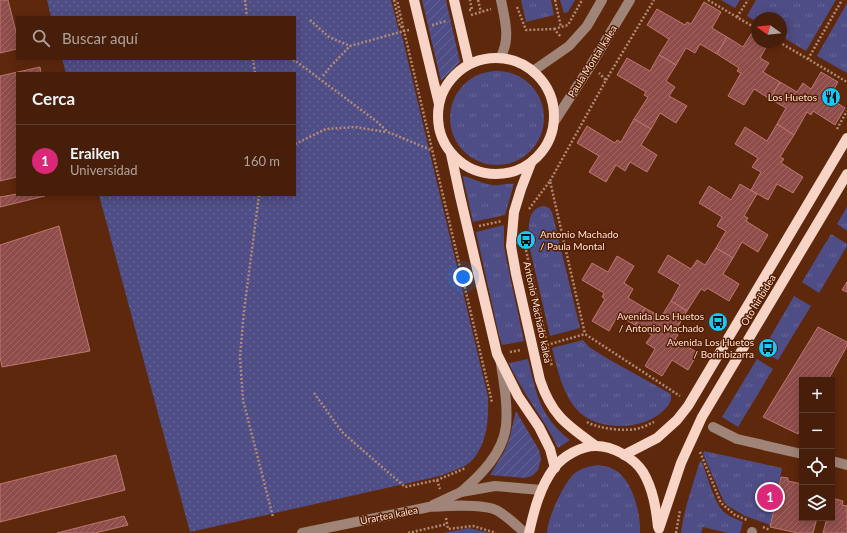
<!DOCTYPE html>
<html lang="es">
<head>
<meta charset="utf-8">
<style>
	body { margin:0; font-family:Lato,sans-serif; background:#502b17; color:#f1f3f6 }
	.controls { position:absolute; right:12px; bottom:12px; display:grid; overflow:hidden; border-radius:0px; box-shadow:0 2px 10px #0003 }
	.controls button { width:36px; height:36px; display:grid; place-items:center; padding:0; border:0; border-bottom:1px solid #5e3c2a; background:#461e09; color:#f1f3f6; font:20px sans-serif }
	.compass { position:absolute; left:751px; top:12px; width:36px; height:36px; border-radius:50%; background:#461e09; box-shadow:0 2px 10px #0003; rotate:285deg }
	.you { position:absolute; left:463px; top:277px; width:14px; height:14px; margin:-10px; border:3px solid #fff; border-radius:50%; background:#1a73e8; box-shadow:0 0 0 6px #1a73e833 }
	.badge { display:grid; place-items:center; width:26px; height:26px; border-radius:50%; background:#db2777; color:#fff; font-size:13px; font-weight:700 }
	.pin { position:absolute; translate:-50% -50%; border:2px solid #fff; box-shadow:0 1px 4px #0006 }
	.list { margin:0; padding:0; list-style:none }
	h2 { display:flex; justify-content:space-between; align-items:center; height:52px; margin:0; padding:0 16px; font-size:17px }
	h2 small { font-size:13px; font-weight:400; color:#b0a29c }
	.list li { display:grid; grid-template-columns:26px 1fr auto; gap:12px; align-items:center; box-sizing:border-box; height:72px; padding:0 16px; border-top:1px solid #5e3c2a }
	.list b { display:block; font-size:15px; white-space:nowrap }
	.list p { margin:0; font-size:13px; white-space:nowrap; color:#b0a29c }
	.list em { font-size:13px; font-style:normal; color:#b0a29c }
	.icon { flex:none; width:22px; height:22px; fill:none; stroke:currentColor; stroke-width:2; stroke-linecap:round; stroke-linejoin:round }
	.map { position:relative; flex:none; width:847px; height:533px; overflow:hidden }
	.search { position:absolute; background:#461e09; box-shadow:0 2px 10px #0003; left:16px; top:16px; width:280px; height:44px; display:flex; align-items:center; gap:10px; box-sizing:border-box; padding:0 14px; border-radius:0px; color:#b0a29c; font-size:15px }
	.panel { position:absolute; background:#461e09; box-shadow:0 2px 10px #0003; left:16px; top:72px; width:280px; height:124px; border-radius:0px }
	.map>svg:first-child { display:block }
	.grass { fill:url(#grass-tufts) }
	.park { fill:url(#park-dots) }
	.garden { fill:url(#garden-furrows) }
	.building { fill:url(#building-hatch); stroke:#bd7773 }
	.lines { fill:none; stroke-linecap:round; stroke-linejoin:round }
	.path { stroke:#b18975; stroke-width:2.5; stroke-dasharray:2 2; stroke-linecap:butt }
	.minor { stroke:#a18478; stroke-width:10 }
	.major { stroke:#f7d4c5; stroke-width:10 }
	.labels { text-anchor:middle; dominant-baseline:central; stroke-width:3; stroke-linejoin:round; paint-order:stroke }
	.street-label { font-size:10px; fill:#ffe3d7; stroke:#531d01 }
	.poi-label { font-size:10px; fill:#ffe3d7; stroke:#531d01; text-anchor:end }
</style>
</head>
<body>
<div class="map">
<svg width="847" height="533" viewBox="0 0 847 533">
	<defs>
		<pattern id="grass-tufts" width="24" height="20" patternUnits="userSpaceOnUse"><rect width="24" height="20" fill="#4f4d85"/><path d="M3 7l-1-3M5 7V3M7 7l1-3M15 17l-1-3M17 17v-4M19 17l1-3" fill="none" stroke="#696696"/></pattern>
		<pattern id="park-dots" width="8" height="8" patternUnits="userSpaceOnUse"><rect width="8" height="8" fill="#4f4d85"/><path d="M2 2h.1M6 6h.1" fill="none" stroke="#696696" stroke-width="1.8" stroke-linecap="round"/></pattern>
		<pattern id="garden-furrows" width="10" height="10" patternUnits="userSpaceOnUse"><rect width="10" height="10" fill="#4f4d85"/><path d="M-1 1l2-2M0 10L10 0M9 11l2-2" fill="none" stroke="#696696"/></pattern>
		<pattern id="building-hatch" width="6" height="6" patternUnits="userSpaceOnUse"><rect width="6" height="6" fill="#8f4d4a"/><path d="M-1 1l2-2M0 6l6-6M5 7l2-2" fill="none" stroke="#a06663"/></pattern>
	</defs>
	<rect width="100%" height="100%" fill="#5e280c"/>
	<g class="grass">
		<polygon points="521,0 551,0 554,15 526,22"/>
		<polygon points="560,0 575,0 568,12 564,13"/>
		<polygon points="721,0 740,0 735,8"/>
		<polygon points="756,0 836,0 806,51 781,36 781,18 757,18 757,22 747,16"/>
		<polygon points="847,3 847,73 817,56"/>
		<circle cx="497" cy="118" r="47"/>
		<path d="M463 176C471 177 482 184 492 185 499 186 507 183 514 184L505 215 473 222 463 178Z"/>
		<path d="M544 206 549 208 552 212 580 328 550 336 530 249C529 236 524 208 544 206Z"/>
		<polygon points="847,207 847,231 837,224"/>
		<polygon points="504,225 504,246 507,262 524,341 502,345 498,331 476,232"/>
		<polygon points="831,234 847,244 847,246 819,293 802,282"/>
		<polygon points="794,296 811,306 778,360 767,354 773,344 768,341"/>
		<path d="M583 340 589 347 610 360 671 394C672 401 669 405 664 410 646 429 605 431 584 416 564 401 558 372 552 348Z"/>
		<path d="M528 359C536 393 540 417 570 440L558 448C544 418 522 393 509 363Z"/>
		<polygon points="757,359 773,369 738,427 722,417"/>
		<polygon points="704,451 782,468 770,525 745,516 728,506 724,502 703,454"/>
		<path d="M700 461 702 462C707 475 714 502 723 511 728 516 736 519 743 522L740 533H728L703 527 701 533H681C684 508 693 485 700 461Z"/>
		<path d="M598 465C602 466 607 466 611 468 632 476 641 513 640 533H547C547 519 564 482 575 473 582 468 590 466 598 465Z"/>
		<polygon points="469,528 490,533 443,533"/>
	</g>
	<path class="park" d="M47 0H391L398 28 402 36 488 397C489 420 487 454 463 467 456 470 447 473 440 476L190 532 99 195H295V73H66L62 59H295V17H51Z"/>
	<g class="garden">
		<polygon points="422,0 446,0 460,62 441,81"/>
		<polygon points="516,411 539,450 541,459 538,470 532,476 525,478 490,475 504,452 509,440"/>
	</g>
	<g class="building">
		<polygon points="0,0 8,0 17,36 17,49 0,53"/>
		<polygon points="704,2 721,12 712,28 727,37 717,54 700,44 695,53 686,48 676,65 659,55 669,39 647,25 657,9 685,25 687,22 691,24"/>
		<polygon points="753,31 757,33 757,42 769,42 760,58 769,63 763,72 780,82 770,99 754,89 744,105 728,96 741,73 737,71 739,68 717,54 727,37 743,47"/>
		<polygon points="659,55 676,65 666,81 675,87 669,96 687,106 676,123 660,113 651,129 634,119 648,97 644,95 646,92 617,75 627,58 650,71"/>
		<polygon points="40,67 41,73 17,73 17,177 0,181 0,76"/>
		<polygon points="821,72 838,82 829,98 845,108 835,125 813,111 811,115 807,112 794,135 777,124 786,108 770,99 780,82 797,92 803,83 811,89"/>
		<polygon points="634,119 651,129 641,145 657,155 647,172 630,162 625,171 616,165 606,182 589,172 599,156 577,143 587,126 615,143 617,140 621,142"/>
		<polygon points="777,124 794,135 780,157 784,159 781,163 803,177 793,193 777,184 768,200 751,190 761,172 752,167 758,158 735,144 745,127 767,141"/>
		<polygon points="740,184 757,194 744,216 748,218 746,221 768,235 758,252 742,242 733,258 716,248 726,231 717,226 722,217 699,203 709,186 731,200"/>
		<polygon points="17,194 17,195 45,195 45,196 0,207 0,197"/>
		<polygon points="59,226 90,351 2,367 0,357 0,245"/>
		<polygon points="716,248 733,258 723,274 739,284 729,301 707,288 705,291 701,289 687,311 671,301 680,285 658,272 668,255 691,269 697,260 705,265"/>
		<polygon points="617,256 634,266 624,283 633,289 628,298 645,308 635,325 618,315 609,331 592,321 605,299 602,297 604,293 582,280 592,263 608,272"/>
		<polygon points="847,282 847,292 842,290"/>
		<polygon points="671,301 687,311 674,333 678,335 675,339 698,353 688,370 672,360 662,376 645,366 655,349 646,343 652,335 635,325 645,308 661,317"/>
		<polygon points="818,327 847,342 847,346 828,380 802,380 802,427 798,434 763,417"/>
		<polygon points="116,455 125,490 0,522 0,484"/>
		<polygon points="781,477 788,478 788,481 802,484 802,518 817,518 813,533 798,533 770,527"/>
		<polygon points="832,498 843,501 842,505 847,506 847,533 823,533 827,518 832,518"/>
		<polygon points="124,516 128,525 95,533 57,533"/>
	</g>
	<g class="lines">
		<g class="path">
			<polyline points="245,0 247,17"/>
			<polyline points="394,0 400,27 404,27"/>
			<polyline points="478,0 481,12"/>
			<polyline points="555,0 561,27"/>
			<polyline points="708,0 757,29"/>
			<polyline points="517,7 526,30 554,29 561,37"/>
			<polyline points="469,10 472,10 470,0"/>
			<polyline points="471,15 491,9"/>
			<polyline points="737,17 748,0"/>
			<polyline points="310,20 329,37 350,46 404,31 397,0"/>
			<polyline points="432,25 446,21"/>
			<polyline points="554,29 568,25 582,0"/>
			<polyline points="409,30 404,31 492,402"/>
			<polyline points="779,42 847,82"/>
			<polyline points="253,59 255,73"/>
			<polyline points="293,59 376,121 388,132 431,150"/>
			<polyline points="808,59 842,0"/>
			<polyline points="323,76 331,66 350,46"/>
			<polyline points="606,80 654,0"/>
			<polyline points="837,129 847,111"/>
			<polyline points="295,144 326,129 355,127 386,132"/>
			<polyline points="550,181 606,80 599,73"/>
			<polyline points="259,195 244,311 240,357 243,400 273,517"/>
			<polyline points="529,209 550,181 585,334"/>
			<polyline points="479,226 502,221"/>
			<polyline points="526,250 552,367"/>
			<polyline points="547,345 585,334 680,396"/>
			<polyline points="510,352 521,350"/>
			<polyline points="314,393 342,432 405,487 437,480 466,468"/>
			<path d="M587 422C599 429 627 432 640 428 644 427 649 424 654 422"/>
			<polyline points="700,452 721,503 735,515 747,520"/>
			<polyline points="437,480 440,489"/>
			<polyline points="446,518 448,529 473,526 496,533"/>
			<polyline points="763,527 770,530"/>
			<polyline points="408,533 447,524"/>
			<polyline points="676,533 680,510"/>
		</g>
		<g class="minor">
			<path d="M500 58C511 40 505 20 501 0"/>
			<polyline points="533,71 569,46 587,26 602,0"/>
			<polyline points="554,122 591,65 630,0"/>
			<polyline points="713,427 737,439 802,454"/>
			<polyline points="832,461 847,465"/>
			<path d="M461 492C481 475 503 453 506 426 508 405 504 384 501 364"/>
			<polyline points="433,505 461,492 495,486 541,490"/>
			<path d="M302 533 429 507C445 506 485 503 498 511 508 517 517 526 525 533"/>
			<polyline points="752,533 752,532"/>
		</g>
		<g class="major">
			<polyline points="414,0 439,104"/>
			<polyline points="454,0 469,64"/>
			<circle cx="496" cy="116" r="58"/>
			<polyline points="451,154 460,196 497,354 518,396 539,427 550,449 555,468"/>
			<path d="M531 163 521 189 514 212 511 246 516 274 540 380C552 416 567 425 596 446"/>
			<polyline points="624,455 657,438 677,420 688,406 847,138"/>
			<polyline points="659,529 681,463 702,417 847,174"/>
			<path d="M529 533C534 510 540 487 554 468 563 456 581 446 596 446 613 446 634 458 643 472 653 489 656 508 658 527"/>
		</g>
	</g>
	<defs>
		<symbol id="restaurant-disc" viewBox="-11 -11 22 22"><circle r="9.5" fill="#15cafb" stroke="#531d01"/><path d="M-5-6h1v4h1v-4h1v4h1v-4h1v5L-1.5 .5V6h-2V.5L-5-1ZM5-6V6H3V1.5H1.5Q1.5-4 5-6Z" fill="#111"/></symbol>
		<symbol id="bus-disc" viewBox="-11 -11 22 22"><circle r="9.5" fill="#15cafb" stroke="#531d01"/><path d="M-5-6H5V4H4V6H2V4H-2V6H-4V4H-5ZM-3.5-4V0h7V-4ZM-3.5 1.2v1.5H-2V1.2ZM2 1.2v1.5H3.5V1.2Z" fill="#111"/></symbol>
	</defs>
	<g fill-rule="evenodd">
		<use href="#restaurant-disc" x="820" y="86" width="22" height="22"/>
		<use href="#bus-disc" x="515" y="229" width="22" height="22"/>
		<use href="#bus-disc" x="707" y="311" width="22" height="22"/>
		<use href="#bus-disc" x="757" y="337" width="22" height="22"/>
	</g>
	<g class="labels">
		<g class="street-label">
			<text transform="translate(592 61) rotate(-58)">Paula Montal kalea</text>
			<text transform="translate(758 300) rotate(-59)">Oto hiribidea</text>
			<text transform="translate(538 312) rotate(78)">Antonio Machado kalea</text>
			<text transform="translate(389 515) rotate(-11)">Urartea kalea</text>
		</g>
		<g class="poi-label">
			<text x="817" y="97">Los Huetos</text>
			<text x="540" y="234" text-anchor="start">Antonio Machado<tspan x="540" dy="12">/ Paula Montal</tspan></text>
			<text x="704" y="316">Avenida Los Huetos<tspan x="704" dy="12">/ Antonio Machado</tspan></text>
			<text x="754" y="342">Avenida Los Huetos<tspan x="754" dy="12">/ Borinbizarra</tspan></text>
		</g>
	</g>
</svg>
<div class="controls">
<button>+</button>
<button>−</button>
<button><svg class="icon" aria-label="locate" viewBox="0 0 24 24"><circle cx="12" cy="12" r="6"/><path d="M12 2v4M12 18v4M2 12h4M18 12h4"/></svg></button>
<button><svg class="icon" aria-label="layers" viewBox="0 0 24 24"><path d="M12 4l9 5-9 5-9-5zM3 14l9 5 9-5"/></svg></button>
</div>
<svg class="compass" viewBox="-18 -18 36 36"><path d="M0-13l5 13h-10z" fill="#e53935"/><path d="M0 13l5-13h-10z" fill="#b0a29c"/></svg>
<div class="you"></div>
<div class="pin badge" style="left:770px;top:497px">1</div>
<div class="search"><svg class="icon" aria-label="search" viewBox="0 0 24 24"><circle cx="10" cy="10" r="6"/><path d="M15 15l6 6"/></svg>Buscar aquí</div>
<section class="panel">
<h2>Cerca<small></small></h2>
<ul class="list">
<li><span class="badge">1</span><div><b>Eraiken</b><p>Universidad</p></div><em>160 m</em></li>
</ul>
</section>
</div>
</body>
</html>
